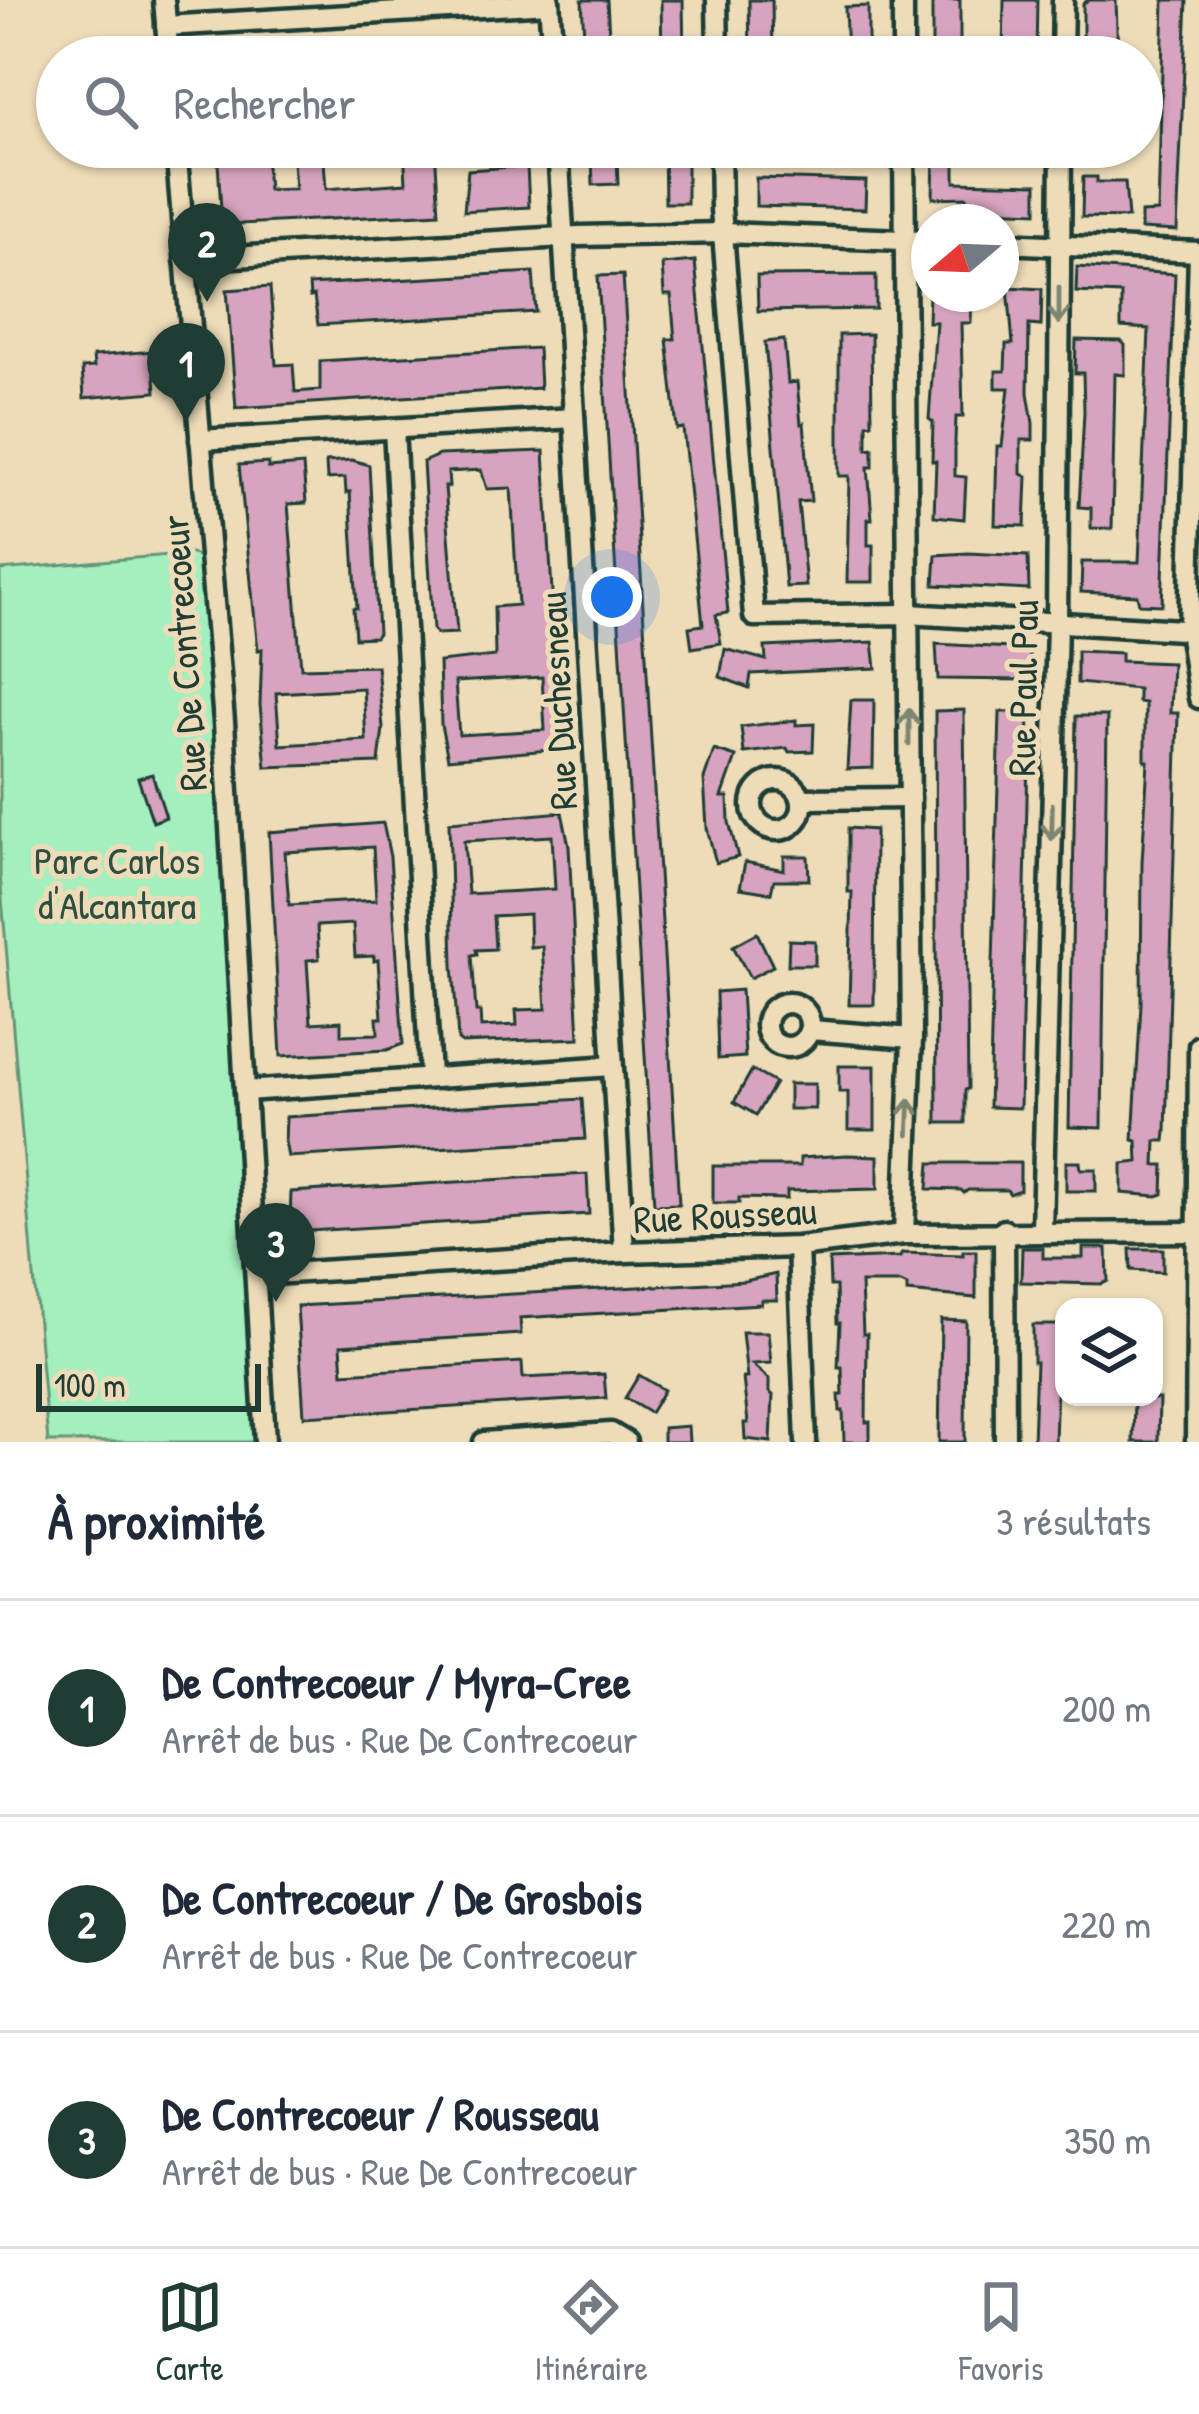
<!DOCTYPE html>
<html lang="fr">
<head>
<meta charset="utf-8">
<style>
	body { margin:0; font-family:"Patrick Hand",sans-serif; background:#f2f2f3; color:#1f2937 }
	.controls { position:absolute; right:36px; bottom:36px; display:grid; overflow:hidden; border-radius:24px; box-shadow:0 3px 9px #0004 }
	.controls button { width:108px; height:108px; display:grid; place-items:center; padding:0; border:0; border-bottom:3px solid #e0e1e3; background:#fff; color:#1f2937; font:60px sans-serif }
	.compass { position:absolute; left:911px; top:204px; width:108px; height:108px; border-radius:50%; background:#fff; box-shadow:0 3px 9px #0004; rotate:251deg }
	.scale { position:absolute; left:36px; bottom:30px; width:225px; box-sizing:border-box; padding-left:12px; border:6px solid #1f3d34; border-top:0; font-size:33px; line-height:42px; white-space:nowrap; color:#1f3d34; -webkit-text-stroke:9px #eedcb9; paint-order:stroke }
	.you { position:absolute; left:612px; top:597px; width:42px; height:42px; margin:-30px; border:9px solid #fff; border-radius:50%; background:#1a73e8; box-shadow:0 0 0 18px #1a73e833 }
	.badge { display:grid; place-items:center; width:78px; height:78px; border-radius:50%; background:#1f3d34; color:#fff; font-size:39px; font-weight:700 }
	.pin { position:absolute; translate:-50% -99px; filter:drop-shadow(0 3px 6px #0008) }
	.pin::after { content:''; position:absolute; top:63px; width:42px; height:36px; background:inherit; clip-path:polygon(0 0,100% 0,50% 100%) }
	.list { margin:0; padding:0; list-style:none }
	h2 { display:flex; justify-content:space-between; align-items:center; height:156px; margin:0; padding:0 48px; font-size:51px }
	h2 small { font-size:39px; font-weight:400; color:#747a83 }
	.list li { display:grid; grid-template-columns:78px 1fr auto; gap:36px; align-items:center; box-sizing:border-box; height:216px; padding:0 48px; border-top:3px solid #e0e1e3 }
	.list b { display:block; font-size:45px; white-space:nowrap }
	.list p { margin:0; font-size:39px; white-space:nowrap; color:#747a83 }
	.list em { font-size:39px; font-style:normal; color:#747a83 }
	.icon { flex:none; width:66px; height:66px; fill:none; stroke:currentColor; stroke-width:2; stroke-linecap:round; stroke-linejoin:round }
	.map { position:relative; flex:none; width:1199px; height:1442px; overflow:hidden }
	.search { position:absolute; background:#fff; box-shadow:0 3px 9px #0004; left:36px; right:36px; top:36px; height:132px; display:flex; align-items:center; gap:30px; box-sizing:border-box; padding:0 42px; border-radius:66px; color:#747a83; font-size:45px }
	.sheet { height:804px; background:#fff }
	nav { display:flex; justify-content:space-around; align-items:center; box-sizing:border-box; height:168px; border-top:3px solid #e0e1e3; background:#fff; font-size:33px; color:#747a83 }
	nav a { display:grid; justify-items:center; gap:6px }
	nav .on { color:#1f3d34 }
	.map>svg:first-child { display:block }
	.green { fill:#a5eebd; stroke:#629678; stroke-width:3 }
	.building { fill:#d7a3be; stroke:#1f3d34; stroke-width:3; fill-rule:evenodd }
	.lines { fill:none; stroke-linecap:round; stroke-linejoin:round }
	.street-casing { stroke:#1f3d34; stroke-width:27 }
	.street { stroke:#eedcb9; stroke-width:18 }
	.oneway { stroke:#7c8570 }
	.labels { text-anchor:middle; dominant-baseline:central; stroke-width:10; stroke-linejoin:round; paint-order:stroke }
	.street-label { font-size:39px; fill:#1f3d34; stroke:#eedcb9 }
	.park-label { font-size:39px; fill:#2c4f42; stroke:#eedcb9 }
</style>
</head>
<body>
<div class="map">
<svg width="1199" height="1442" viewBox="0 0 1199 1442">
	<rect width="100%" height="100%" fill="#eedcb9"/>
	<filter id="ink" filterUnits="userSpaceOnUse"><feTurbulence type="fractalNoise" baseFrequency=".00833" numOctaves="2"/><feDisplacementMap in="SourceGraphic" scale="24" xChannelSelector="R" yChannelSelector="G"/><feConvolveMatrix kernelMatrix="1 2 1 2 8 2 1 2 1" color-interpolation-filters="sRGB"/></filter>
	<g filter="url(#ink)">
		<polygon class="green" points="191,553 210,563 265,1442 48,1442 0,875 0,570"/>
		<g class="building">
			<polygon points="582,0 607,0 610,55 585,56"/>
			<polygon points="661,0 683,0 684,57 662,57"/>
			<polygon points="749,0 772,0 773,57 750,57"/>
			<polygon points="932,0 960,0 960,43 953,43 953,57 932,57"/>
			<polygon points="1004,0 1037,0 1036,57 1003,57"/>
			<polygon points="1088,0 1116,0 1118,57 1083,57 1083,4"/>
			<polygon points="1164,0 1187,0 1177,231 1141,229 1141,213 1158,212"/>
			<polygon points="868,6 868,57 847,57 845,7"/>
			<polygon points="519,38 520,57 461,57 461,53 455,53 454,42"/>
			<polygon points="430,44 431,57 365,57 365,47"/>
			<polygon points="217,147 265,147 268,190 295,189 292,147 323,147 326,189 406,183 404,147 435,147 439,213 222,225"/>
			<polygon points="664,147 687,147 687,203 665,203"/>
			<polygon points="934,147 946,147 945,163 955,163 955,182 1037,184 1037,212 967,209 967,197 933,198"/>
			<polygon points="617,157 618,184 593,185 592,158"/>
			<polygon points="527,166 529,207 464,211 468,170"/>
			<polygon points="1083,177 1097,177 1097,182 1125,182 1128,218 1082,217"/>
			<polygon points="756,178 866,181 865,209 756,206"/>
			<polygon points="695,261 728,613 716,615 721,643 692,648 689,627 703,625 683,428 677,429 667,339 675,339 671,295 664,295 662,264"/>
			<polygon points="1077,267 1175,274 1162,605 1139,604 1137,595 1081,592 1082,562 1139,562 1149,329 1121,327 1121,294 1076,292"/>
			<polygon points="533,272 536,312 318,325 314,296 310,297 309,285"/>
			<polygon points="623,275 679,1204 654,1205 598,276"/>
			<polygon points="876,275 876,309 758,311 757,276"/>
			<polygon points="270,287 276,365 293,364 295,392 320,390 320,361 538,348 540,388 236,408 227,290"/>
			<polygon points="1008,287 1042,289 1041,326 1029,325 1028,393 1033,423 1033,440 1021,440 1021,474 1027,476 1025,526 995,525 997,446 1002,446 1009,388 996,388 996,371 1005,371 1006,344 1013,344"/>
			<polygon points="929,294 972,294 971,323 961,323 963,417 956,417 955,441 955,476 966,477 964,519 934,516 936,461 932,461 933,422 929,419 936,322 928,322"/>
			<polygon points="871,334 872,423 867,424 867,449 873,448 873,467 868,467 872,519 868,519 868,545 873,545 873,582 847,582 849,476 839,476 839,335"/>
			<polygon points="784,340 788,383 797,382 801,424 804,423 811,501 798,502 806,586 786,587 765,342"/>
			<polygon points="1076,340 1121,341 1125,345 1125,375 1115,374 1112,529 1091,528 1091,508 1079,507 1084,412 1083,373 1075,373"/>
			<polygon points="153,351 156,392 84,398 82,368 94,367 93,356"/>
			<path d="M544 451 561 749 448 759 441 725 439 662 495 656 494 607 518 605 511 488 487 489 481 470 448 472 449 487H445L457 633 437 634 433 630 423 462 439 455ZM542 677 545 730 459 735 455 682Z"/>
			<polygon points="352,460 369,465 378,633 375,637 355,638 353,608 357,608 350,492 346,493 345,478 327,479 326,462"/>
			<path d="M268 463V468L303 465 306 503 288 504 301 668 377 666 383 728 379 763 266 767 260 705 262 649 258 650 239 465ZM363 688 366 740 280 745 276 693Z"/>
			<polygon points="968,553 1028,556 1029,590 934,585 936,555"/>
			<polygon points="873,642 876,668 751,674 749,688 720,677 725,649 766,660 765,647"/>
			<polygon points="936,644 1030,649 1028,680 938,679"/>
			<polygon points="1077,651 1121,653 1121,661 1172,663 1170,713 1178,713 1166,1132 1165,1141 1156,1141 1155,1165 1164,1165 1163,1194 1157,1196 1122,1193 1122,1164 1138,1162 1137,1141 1133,1140 1141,1004 1142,862 1148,761 1145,761 1145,703 1138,702 1138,689 1077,683"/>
			<polygon points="851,700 874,700 873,768 847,769"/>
			<polygon points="964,710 968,1089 965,1090 965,1123 937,1123 935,711"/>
			<polygon points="1000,712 1029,712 1020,1108 989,1107"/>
			<polygon points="1076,716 1107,716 1102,1128 1069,1127"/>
			<polygon points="796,720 796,725 814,724 813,751 789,752 787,748 744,753 741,727"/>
			<polygon points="714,750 736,757 722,797 728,797 729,822 738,857 716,863 707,828 704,779"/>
			<polygon points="152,774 166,817 153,822 138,778"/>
			<path d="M562 812 569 846 579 1038 462 1043 458 1040 453 965 449 822ZM552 836 555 889 468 894 464 841ZM529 914 530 947 542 946 546 1009 516 1010 517 1025 481 1027 480 1012H476L472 955 477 954 476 950 495 949 493 916Z"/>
			<path d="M383 823 390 857 403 1044 387 1050 281 1056 269 832ZM373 847 376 900 289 905 285 852ZM353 924 355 957 374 956V961L378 960 382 1018H377L378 1034 341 1035V1021L311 1023 307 960 319 959 317 926Z"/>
			<polygon points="848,828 875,830 874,1005 849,1005 852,892 848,892"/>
			<polygon points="784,856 808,856 809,880 774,880 771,893 740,888 745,862 784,870"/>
			<polygon points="757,933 773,966 750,978 733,946"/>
			<polygon points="789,940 815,941 815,965 788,965"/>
			<polygon points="741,990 745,1057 718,1059 716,992"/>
			<polygon points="839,1066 875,1066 875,1130 848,1130 848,1092 839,1092"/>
			<polygon points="752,1070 775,1083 756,1115 734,1102"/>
			<rect x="789" y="1084" width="26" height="25"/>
			<polygon points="582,1099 585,1139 288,1157 285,1142 286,1117"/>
			<polygon points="847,1155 878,1156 878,1189 787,1191 787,1199 739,1198 739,1203 713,1203 713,1166 800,1166 800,1158"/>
			<polygon points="1066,1162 1080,1162 1081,1169 1096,1169 1096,1191 1066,1191"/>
			<polygon points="930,1163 1020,1163 1020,1190 1010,1194 1007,1190 968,1190 964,1193 961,1190 928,1189"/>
			<polygon points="587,1174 589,1214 293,1232 290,1221 291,1192"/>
			<polygon points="1022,1248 1043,1248 1043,1258 1083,1258 1083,1248 1107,1248 1108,1281 1102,1284 1021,1282"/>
			<polygon points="1130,1249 1163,1249 1163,1272 1131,1270"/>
			<polygon points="963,1251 976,1251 976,1298 907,1292 907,1286 901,1283 861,1283 863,1334 867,1334 866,1422 870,1422 870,1438 867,1442 844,1442 843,1411 840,1411 839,1395 843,1395 842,1367 838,1367 840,1323 837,1323 836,1286 830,1286 829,1260 900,1257 902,1253 963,1255"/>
			<polygon points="776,1274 777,1300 761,1300 761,1304 520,1318 521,1334 341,1345 343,1373 522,1362 523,1378 604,1374 606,1398 304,1416 297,1306 745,1281"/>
			<polygon points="941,1320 966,1321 965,1442 939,1442"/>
			<polygon points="1033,1325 1059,1325 1055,1442 1033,1442 1036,1362 1033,1362"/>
			<polygon points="742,1332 768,1332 771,1363 752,1364 769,1379 769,1392 773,1395 771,1442 745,1439 744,1423 748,1423 743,1378 747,1378"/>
			<polygon points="639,1375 664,1390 650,1413 625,1398"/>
			<polygon points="1134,1399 1159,1399 1158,1442 1133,1442"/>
			<polygon points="688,1426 689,1442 663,1442 663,1428"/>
		</g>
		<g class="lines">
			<defs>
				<g id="street">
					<polyline points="164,0 169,57"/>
					<polyline points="549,0 553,57"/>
					<polyline points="717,0 718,57"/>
					<polyline points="903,0 903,57"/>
					<polyline points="166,26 549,3"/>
					<polyline points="1062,57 1063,0"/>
					<polyline points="176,147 224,722 265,1442"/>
					<polyline points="558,147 624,1252"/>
					<polyline points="720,147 721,209 754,616 908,614 1199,631"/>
					<polyline points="904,147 912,1038 904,1234"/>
					<polyline points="1001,243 1199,252 1189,630 1199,698"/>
					<polyline points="185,260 579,236 724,233 929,241"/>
					<polyline points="394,429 430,1077"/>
					<polyline points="200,440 574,418"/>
					<circle cx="777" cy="805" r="25"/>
					<polyline points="802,799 910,798"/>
					<circle cx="788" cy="1025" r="22"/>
					<polyline points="810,1030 912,1038"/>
					<polyline points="245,1091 612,1066"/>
					<polyline points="1004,1230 1005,1442"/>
					<polyline points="1042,1230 1057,623 1061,147"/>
					<polyline points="798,1247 806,1442"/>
					<polyline points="256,1275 624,1252 798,1247 904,1234 1199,1232"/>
					<polyline points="484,1442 611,1433 626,1442"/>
					<polyline points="1196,1442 1199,1046"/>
				</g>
			</defs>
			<use href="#street" class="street-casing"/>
			<use href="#street" class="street"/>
		</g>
		<defs><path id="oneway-shaft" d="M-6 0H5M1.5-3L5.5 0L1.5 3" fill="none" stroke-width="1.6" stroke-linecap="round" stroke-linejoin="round" transform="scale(3)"/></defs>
		<g class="oneway">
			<use href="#oneway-shaft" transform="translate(1059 306) rotate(90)"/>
			<use href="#oneway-shaft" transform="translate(909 727) rotate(-90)"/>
			<use href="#oneway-shaft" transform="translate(1052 822) rotate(91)"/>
			<use href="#oneway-shaft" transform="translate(909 1117) rotate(-88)"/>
		</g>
	</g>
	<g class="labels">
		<g class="street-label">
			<text transform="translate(183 653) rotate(-94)">Rue De Contrecoeur</text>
			<text transform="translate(1022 688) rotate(-89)">Rue Paul Pau</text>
			<text transform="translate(557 701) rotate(-93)">Rue Duchesneau</text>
			<text transform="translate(725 1214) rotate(-3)">Rue Rousseau</text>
		</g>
		<g class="park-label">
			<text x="117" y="859">Parc Carlos<tspan x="117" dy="45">d'Alcantara</tspan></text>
		</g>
	</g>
</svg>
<div class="controls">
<button><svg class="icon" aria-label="layers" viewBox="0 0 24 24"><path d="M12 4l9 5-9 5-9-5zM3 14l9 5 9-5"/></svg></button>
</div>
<svg class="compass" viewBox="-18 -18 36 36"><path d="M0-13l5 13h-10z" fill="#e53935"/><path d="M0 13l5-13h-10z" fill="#747a83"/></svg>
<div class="scale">100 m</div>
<div class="you"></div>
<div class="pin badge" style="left:186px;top:422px">1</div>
<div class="pin badge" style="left:207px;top:302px">2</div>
<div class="pin badge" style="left:276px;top:1302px">3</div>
<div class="search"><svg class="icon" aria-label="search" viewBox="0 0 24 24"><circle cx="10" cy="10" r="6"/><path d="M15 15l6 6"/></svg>Rechercher</div>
</div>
<section class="sheet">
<h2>À proximité<small>3 résultats</small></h2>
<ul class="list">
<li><span class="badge">1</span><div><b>De Contrecoeur / Myra-Cree</b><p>Arrêt de bus · Rue De Contrecoeur</p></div><em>200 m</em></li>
<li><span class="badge">2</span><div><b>De Contrecoeur / De Grosbois</b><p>Arrêt de bus · Rue De Contrecoeur</p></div><em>220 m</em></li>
<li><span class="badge">3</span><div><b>De Contrecoeur / Rousseau</b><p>Arrêt de bus · Rue De Contrecoeur</p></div><em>350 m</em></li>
</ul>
</section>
<nav>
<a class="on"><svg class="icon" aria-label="map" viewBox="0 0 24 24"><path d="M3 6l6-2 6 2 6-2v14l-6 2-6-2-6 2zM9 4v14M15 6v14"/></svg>Carte</a>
<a><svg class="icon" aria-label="directions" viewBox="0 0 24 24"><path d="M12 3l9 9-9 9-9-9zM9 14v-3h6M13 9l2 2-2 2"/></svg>Itinéraire</a>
<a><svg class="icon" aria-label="saved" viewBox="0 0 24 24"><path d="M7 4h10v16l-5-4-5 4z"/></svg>Favoris</a>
</nav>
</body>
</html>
